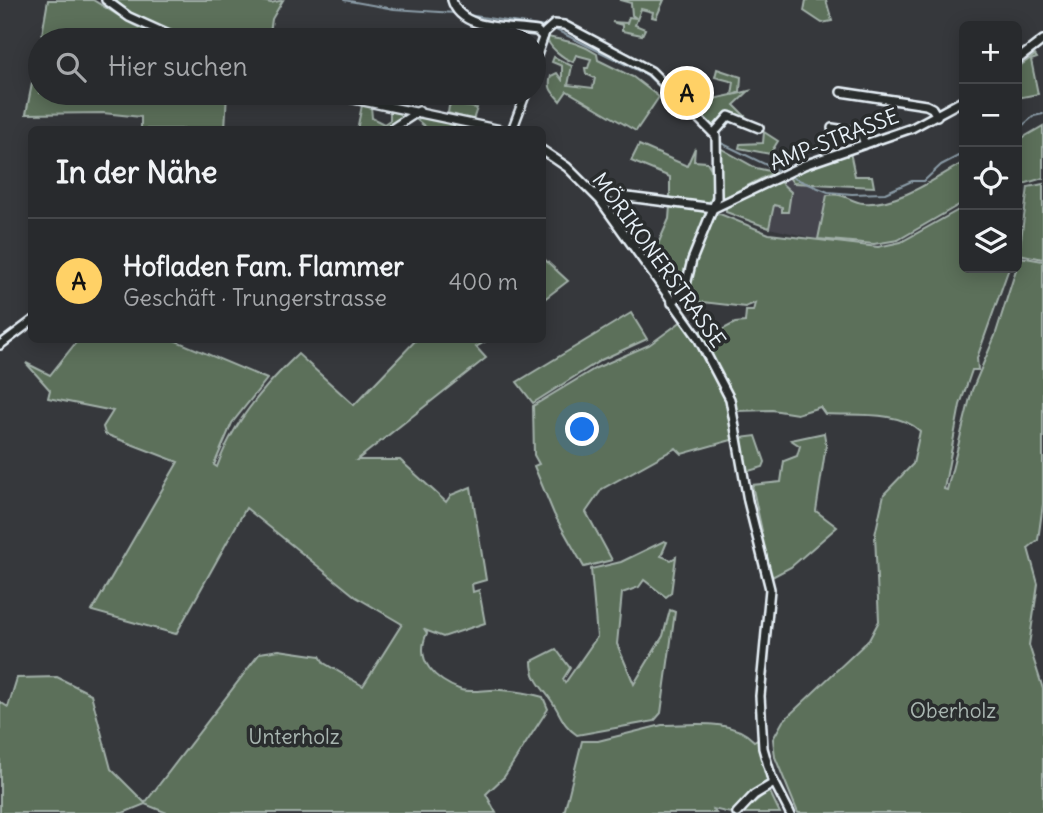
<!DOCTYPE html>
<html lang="de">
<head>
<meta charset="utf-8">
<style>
	body { margin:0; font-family:Delius,sans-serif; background:#343639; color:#f1f3f6 }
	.controls { position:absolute; right:21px; top:21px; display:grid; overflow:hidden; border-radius:10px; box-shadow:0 4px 18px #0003 }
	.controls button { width:63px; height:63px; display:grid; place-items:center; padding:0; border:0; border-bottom:2px solid #444649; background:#282a2d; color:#f1f3f6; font:35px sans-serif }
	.you { position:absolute; left:583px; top:430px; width:24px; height:24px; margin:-18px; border:5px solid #fff; border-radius:50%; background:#1a73e8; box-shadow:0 0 0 10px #1a73e833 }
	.badge { display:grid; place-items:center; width:46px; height:46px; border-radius:50%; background:#ffd166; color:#111; font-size:23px; font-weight:700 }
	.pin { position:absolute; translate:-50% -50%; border:4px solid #fff; box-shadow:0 2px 7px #0006 }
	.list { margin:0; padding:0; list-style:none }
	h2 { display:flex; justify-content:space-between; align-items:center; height:91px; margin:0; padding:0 28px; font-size:30px }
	h2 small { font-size:23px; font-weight:400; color:#a5a7aa }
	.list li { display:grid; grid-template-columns:46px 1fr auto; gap:21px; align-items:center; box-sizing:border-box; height:126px; padding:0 28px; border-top:2px solid #444649 }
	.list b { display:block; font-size:26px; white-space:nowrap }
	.list p { margin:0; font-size:23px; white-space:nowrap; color:#a5a7aa }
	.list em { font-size:23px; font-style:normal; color:#a5a7aa }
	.icon { flex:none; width:38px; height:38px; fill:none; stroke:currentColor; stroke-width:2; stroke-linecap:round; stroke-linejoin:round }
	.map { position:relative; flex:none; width:1043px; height:813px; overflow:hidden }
	.search { position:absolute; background:#282a2d; box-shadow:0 4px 18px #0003; left:28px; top:28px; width:518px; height:77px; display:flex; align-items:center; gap:18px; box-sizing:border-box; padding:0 24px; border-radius:38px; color:#a5a7aa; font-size:26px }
	.panel { position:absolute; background:#282a2d; box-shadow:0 4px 18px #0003; left:28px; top:126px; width:518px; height:217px; border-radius:10px }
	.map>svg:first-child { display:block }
	.built { fill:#45454d }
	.green { fill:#5b6f5a; stroke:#a2b0a9; stroke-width:2 }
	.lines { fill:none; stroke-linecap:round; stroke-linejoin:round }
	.stream { stroke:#8a9ba6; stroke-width:2 }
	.street-casing { stroke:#e8f1f8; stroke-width:12 }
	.street { stroke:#2a2d2e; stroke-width:7 }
	.labels { text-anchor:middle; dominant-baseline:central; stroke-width:7; stroke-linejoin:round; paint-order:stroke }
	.street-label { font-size:21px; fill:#e8f1f8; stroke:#2a2d2e }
	.park-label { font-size:21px; fill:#a9b6b1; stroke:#2a2d2e }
</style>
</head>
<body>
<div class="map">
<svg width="1043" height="813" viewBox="0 0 1043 813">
	<rect width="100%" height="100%" fill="#36383c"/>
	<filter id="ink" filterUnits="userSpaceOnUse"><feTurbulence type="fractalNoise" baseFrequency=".0143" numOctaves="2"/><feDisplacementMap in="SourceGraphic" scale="14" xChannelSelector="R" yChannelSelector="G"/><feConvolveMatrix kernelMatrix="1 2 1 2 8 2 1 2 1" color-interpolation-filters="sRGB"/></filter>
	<g filter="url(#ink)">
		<polygon class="built" points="787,174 828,194 818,239 769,228 774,205 782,207 786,213 778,180"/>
		<g class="green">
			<polygon points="48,0 93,0 134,25 168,40 41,40"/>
			<polygon points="111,0 259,0 271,3 283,0 272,19 269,40 186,40 132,16"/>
			<polygon points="620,0 664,0 656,18 652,17 653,12 641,9 635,25 645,29 642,35 622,31 622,25 612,22 627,23 629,17 636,18 632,15 631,3"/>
			<polygon points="806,0 826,0 832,21 822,23 804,11"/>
			<path d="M547 37C567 41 579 42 597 54L598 60 633 77 659 97 636 131 567 91 560 101C553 92 547 90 551 76L557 73 562 80V66L552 62 554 57 572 66 568 85 593 88 595 78 586 74 585 68H588L591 59 576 55 573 62C563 58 548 47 547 37Z"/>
			<polygon points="40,43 40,93 227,93 225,129 141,129 141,117 103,113 26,114"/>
			<polygon points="1035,55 1037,58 1031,60 1038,94 1017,98 1017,68"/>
			<polygon points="717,69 741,77 740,92 733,95 749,91 734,105 751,122 727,114 717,127 711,126 700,117 707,107 696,98 689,104 687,102 695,94 704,101 732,95 734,82 715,77"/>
			<polygon points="454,93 465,93 462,106 477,108 473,120 448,113 449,106 455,103"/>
			<polygon points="362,105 371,106 372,118 384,124 390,120 390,109 411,112 389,129 357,130"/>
			<polygon points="411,115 476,129 428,129"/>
			<polygon points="1043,126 1043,178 1017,186 1017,141"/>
			<polygon points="764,132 778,141 770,154 739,148 740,144 763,143"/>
			<polygon points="639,145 687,166 695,148 694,161 707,162 710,167 711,162 714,161 716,180 713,203 707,207 670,203 670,177 631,161"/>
			<polygon points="720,148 756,168 774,172 722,199"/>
			<polygon points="850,152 855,176 872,176 874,187 793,183 787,174"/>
			<path d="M964 162V202L898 240 874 244 818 239 827 195C845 192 850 202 863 203 898 206 936 178 964 162Z"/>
			<polygon points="778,180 791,192 788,212 782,212 782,207 774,205 769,228 726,212 726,206"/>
			<polygon points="1043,184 1043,259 1019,254 1028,187"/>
			<polygon points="670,206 706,212 681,293 669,293 636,250 644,241 658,244 669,219"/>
			<path d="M964 207V268H1009L977 358 978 370H972L960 405 944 489 947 490 972 390 995 336 1020 257 1043 261V504L1038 540 1028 548 1038 584 1029 645 1043 689V813H798L775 757 773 739 783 721 869 640 879 621 875 535 884 494 913 464 920 431C898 410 854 416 825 414L820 407 797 414 772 410 736 411 732 395 697 332 703 330 716 333 735 323 745 322 746 311H753L755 303 745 307 685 300 696 257 713 215 720 214 769 234 878 247 901 242Z"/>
			<polygon points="542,257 568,281 543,300 542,300"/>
			<polygon points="631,313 647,339 601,360 533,403 517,382"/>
			<polygon points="682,321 725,392 735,439 682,454 676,448 602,489 586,512 612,560 584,567 554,514 534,466 539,464 534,455 533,406 596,368 649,345"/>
			<path d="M78 340H174L267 379 232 423 214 465 217 467C232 424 265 385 298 354L354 405 416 340H488L476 347 486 358 357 460H400L446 502 451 495 471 487 486 580 472 584 473 592 479 590 485 623 443 637 425 630 427 633C414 661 435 680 461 690 472 693 488 689 500 690 515 691 529 693 543 697L548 709 504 777 486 794 496 813H167L145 804 123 813H0V702L8 707 17 678 57 677 91 694 111 769 145 803 260 653 279 650 320 656 324 663 363 686 402 624 356 597 246 508 176 634 92 611 178 462 105 434 103 427 113 411 48 398 50 390 26 363 50 375Z"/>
			<polygon points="824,433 826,445 816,511 837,527 791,567 772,577 758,533 762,531 752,485 781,482 784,461 797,456 800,446 791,440"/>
			<polygon points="756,436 765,462 763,467 745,472 740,438"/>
			<path d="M664 541 667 542 661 556 671 560 676 557 671 593 666 597 644 580 639 587 622 593 617 644 634 684 663 636 670 610 675 612 661 713 654 721 577 735C562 725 561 714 551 700 541 686 532 679 532 661L556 649 570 668 563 679 565 683 597 637 591 569 621 562Z"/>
			<path d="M662 725C692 725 732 718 754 741L759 738 768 777 766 784 730 813 713 809 716 813H564L582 741H598Z"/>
			<polygon points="769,790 780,813 742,813"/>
		</g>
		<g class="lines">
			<g class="stream">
				<polyline points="344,0 394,9 455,13"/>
				<polyline points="468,15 545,27"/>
				<polyline points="554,29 647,75 714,139"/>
				<polyline points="1017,130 1034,116 1043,114"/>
				<polyline points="719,142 781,172"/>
				<polyline points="789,176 828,192 852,194 885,193 912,181 924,181 941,165 964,153"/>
			</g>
			<defs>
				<g id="street">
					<polyline points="106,0 129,17 180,40"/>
					<path d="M452 0C461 32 510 26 537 31L543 37"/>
					<polyline points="1017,60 1043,40"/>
					<polyline points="534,64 545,32 554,24 564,25 651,71 716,136 717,198 692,260 685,289 672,303"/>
					<polyline points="841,92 926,105 932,108 937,116"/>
					<polyline points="325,93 501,130"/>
					<polyline points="832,128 860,132 865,144"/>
					<polyline points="390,130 419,111"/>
					<polyline points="512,130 526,93"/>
					<polyline points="714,133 729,116 759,128"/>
					<polyline points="542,150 567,167 600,200 697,336 730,399 748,501 770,589 760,696 763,748 771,776 790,813"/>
					<polyline points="596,193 714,208 804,165 912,128 964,100"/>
					<polyline points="0,345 32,321"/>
					<polyline points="737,813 754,795 774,783"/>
				</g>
			</defs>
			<use href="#street" class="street-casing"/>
			<use href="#street" class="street"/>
		</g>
	</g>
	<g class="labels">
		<g class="street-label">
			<text transform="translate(834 139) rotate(-21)">AMP-STRASSE</text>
			<text transform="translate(659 260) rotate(54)">MÖRIKONERSTRASSE</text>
		</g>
		<g class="park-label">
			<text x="953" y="710">Oberholz</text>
			<text x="294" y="736">Unterholz</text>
		</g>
	</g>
</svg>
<div class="controls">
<button>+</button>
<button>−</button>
<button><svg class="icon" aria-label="locate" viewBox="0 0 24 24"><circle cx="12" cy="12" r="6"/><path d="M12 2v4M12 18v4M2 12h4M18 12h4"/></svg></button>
<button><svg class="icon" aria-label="layers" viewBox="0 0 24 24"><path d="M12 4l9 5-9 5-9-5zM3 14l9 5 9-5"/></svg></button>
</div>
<div class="you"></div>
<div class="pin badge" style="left:687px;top:93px">A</div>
<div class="search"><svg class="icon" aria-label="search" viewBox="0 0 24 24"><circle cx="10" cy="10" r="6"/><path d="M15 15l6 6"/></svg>Hier suchen</div>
<section class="panel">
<h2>In der Nähe<small></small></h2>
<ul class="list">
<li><span class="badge">A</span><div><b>Hofladen Fam. Flammer</b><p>Geschäft · Trungerstrasse</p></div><em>400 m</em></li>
</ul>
</section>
</div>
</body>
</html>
